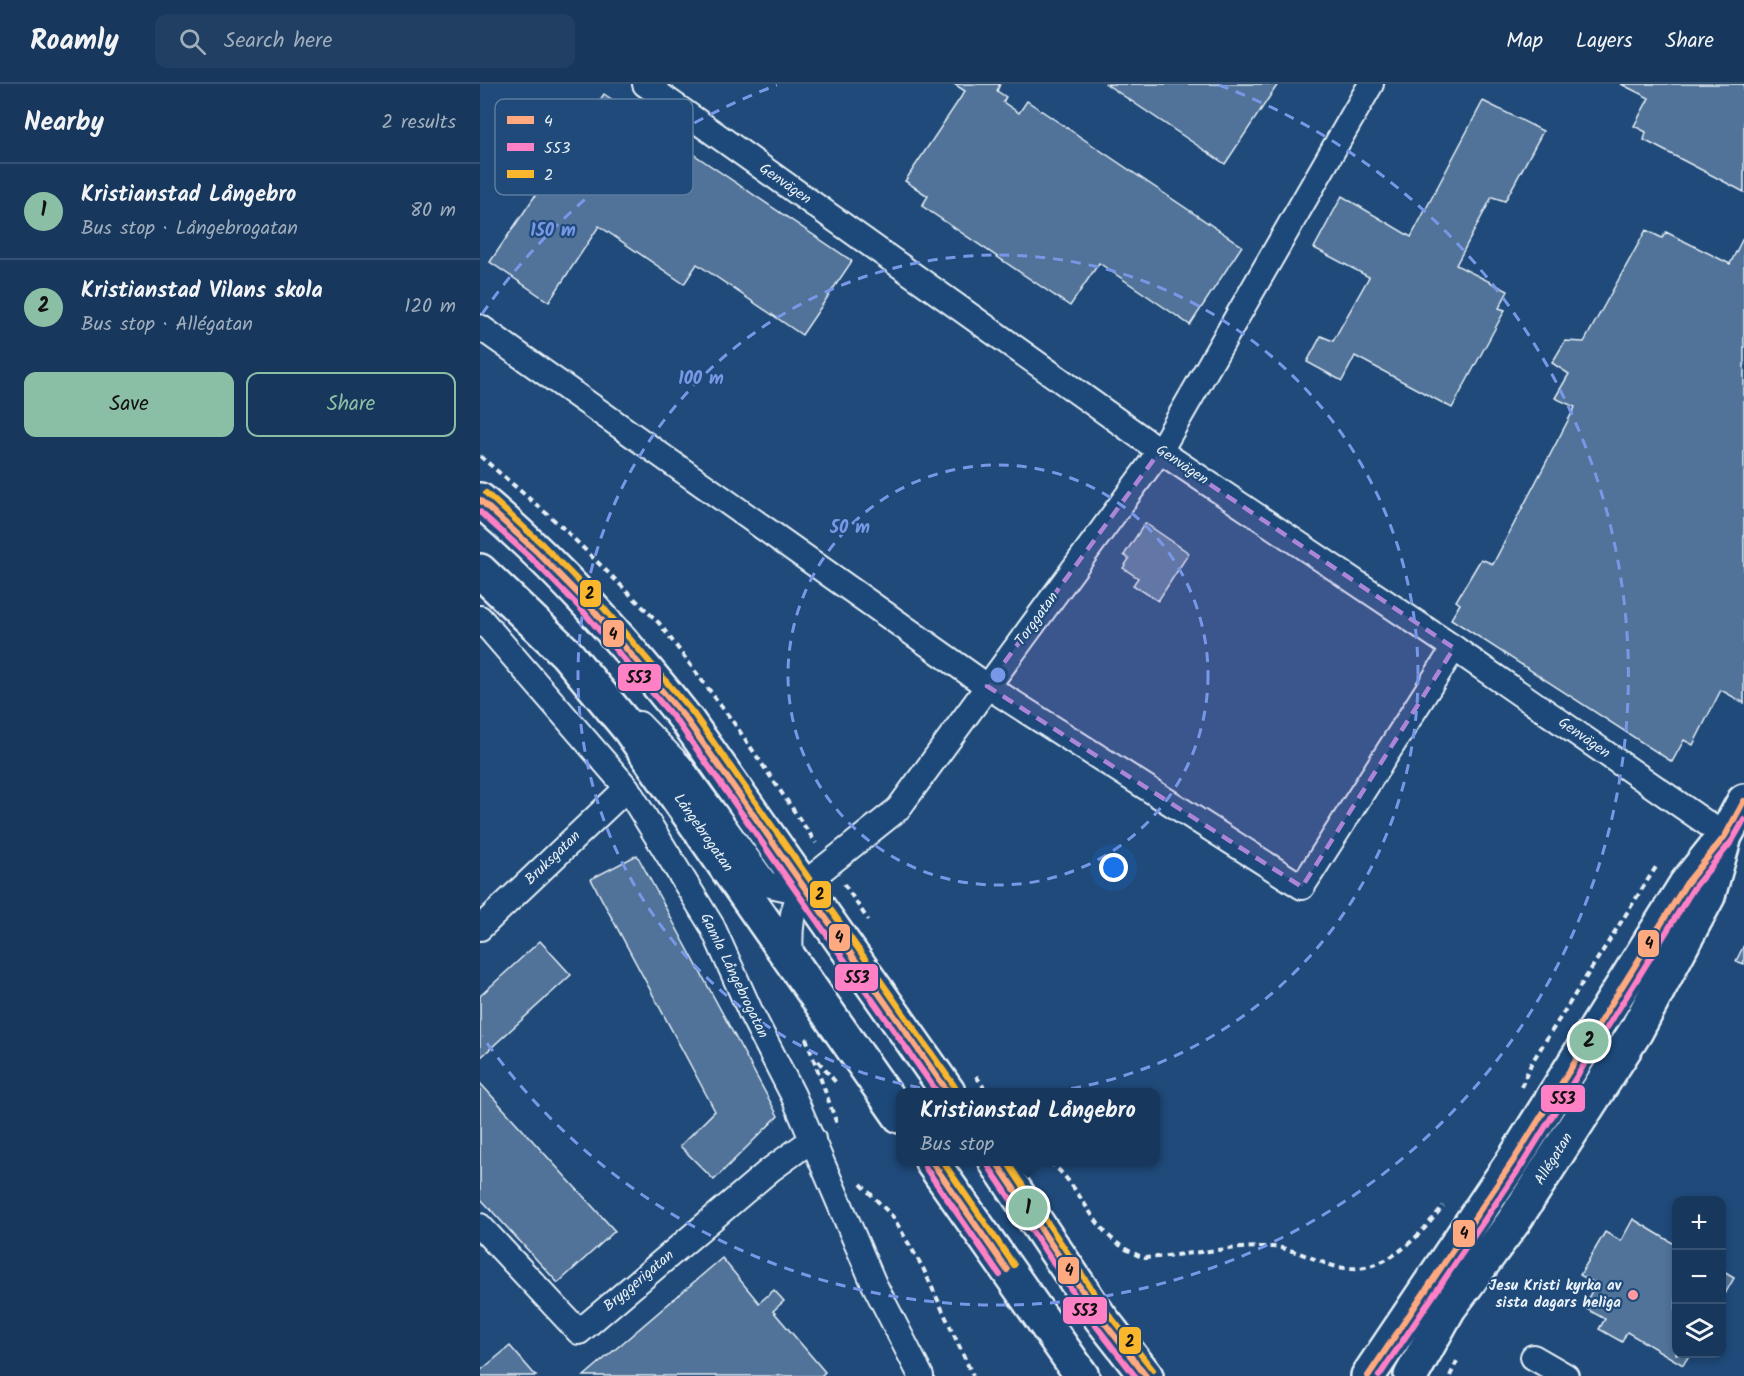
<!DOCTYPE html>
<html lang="en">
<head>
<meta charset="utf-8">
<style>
	body { margin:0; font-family:Kalam,sans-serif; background:#203f62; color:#f1f3f6 }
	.controls { position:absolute; right:18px; bottom:18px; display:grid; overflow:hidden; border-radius:12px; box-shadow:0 3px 9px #0003 }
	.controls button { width:54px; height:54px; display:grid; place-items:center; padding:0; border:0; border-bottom:2px solid #365272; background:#17385c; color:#f1f3f6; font:30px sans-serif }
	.you { position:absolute; left:634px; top:784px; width:21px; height:21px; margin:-15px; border:4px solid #fff; border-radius:50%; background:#1a73e8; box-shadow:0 0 0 9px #1a73e833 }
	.badge { display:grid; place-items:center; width:39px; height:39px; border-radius:50%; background:#8abfa5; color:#111; font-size:20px; font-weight:700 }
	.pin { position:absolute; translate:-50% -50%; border:3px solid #fff; box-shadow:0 2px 6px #0006 }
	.popup { position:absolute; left:416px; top:1004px; width:264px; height:78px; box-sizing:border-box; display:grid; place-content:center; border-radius:12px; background:#17385c; filter:drop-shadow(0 2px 4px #0005); font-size:20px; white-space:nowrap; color:#9eacbb }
	.popup b { font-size:22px; color:#f1f3f6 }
	.popup::after { content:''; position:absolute; left:50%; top:100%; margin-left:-12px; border:12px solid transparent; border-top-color:#17385c }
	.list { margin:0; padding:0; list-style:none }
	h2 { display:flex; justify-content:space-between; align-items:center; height:78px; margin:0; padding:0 24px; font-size:26px }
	h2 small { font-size:20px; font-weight:400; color:#9eacbb }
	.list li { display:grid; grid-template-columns:39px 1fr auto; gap:18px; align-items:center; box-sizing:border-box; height:96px; padding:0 24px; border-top:2px solid #365272 }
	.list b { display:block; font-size:22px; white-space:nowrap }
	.list p { margin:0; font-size:20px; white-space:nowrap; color:#9eacbb }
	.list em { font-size:20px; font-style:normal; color:#9eacbb }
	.actions { display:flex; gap:12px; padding:18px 24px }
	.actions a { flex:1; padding:14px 0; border:2px solid #8abfa5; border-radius:12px; text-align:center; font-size:21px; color:#8abfa5 }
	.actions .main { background:#8abfa5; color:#111 }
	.icon { flex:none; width:33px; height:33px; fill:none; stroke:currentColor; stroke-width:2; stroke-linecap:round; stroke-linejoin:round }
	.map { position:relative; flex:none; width:1264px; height:1292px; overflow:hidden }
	header { display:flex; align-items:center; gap:36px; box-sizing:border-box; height:84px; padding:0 30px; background:#17385c; border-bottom:2px solid #365272 }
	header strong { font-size:28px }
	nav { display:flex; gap:33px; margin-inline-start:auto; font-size:21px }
	.search { width:420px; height:54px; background:#203f62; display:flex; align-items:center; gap:15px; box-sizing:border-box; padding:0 21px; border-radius:12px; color:#9eacbb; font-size:22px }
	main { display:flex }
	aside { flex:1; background:#17385c }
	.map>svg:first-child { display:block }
	.building { fill:#517399; stroke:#e8f1f8; stroke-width:1.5 }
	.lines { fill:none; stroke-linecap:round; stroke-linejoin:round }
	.street-casing { stroke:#e8f1f8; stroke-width:28 }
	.secondary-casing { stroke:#e8f1f8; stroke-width:38 }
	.path { stroke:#e8f1f8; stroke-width:4; stroke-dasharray:6 4.5; stroke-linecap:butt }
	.street { stroke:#1f4a7a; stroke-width:24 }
	.secondary { stroke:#1f4a7a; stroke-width:33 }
	.bus-1-casing { stroke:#1f4a7a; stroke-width:10 }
	.bus-2-casing { stroke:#1f4a7a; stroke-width:10 }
	.bus-3-casing { stroke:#1f4a7a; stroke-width:10 }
	.bus-1 { stroke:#ffa980; stroke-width:6 }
	.bus-2 { stroke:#ff80c5; stroke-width:6 }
	.bus-3 { stroke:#fab62d; stroke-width:6 }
	.marked { fill:#ac85d9; fill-opacity:0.2; stroke:#ac85d9; stroke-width:4.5; stroke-dasharray:12 8; stroke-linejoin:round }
	.ring { fill:none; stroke:#7897e6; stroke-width:3; stroke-dasharray:10 8 }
	.poi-dot { fill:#ff9aa2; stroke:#1f4a7a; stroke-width:2 }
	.labels { text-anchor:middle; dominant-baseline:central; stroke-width:4.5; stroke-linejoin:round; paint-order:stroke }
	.street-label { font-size:15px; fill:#e8f1f8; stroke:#1f4a7a }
	.poi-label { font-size:15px; font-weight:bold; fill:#e8f1f8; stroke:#1f4a7a; text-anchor:end }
	.key { fill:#1f4a7a; stroke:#5b7ca0; stroke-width:1.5 }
	.key-label { font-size:16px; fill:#e8f1f8 }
	.centre { fill:#7897e6; stroke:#1f4a7a; stroke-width:3 }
	.ring-label { font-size:18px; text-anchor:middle; font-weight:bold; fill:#7897e6; stroke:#1f4a7a; stroke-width:4.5; stroke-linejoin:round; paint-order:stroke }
	.line-badge { stroke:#1f4a7a; stroke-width:2 }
	.pale-badge-label { font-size:16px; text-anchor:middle; font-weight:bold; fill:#111 }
</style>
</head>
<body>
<header>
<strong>Roamly</strong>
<div class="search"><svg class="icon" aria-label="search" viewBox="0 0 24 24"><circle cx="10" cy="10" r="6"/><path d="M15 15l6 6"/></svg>Search here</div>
<nav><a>Map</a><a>Layers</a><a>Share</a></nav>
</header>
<main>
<aside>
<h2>Nearby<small>2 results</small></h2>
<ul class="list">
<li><span class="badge">1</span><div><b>Kristianstad Långebro</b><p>Bus stop · Långebrogatan</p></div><em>80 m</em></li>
<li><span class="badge">2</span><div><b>Kristianstad Vilans skola</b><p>Bus stop · Allégatan</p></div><em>120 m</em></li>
</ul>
<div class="actions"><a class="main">Save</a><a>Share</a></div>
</aside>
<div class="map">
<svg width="1264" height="1292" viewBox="0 0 1264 1292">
	<rect width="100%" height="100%" fill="#1f4a7a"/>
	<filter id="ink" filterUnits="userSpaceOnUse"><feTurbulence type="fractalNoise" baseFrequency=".0167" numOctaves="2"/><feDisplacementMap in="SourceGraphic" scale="12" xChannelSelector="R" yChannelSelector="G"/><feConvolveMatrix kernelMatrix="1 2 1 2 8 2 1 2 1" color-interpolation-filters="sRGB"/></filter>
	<g filter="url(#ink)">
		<g class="building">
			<polygon points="474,0 520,0 517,7 526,13 523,18 539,29 547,17 762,162 710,241 619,179 590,222 442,122 448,112 425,97 485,7"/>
			<polygon points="626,0 798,0 745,80"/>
			<polygon points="1141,0 1264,0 1264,108 1164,56 1166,48 1154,42 1169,14"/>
			<polygon points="124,10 372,177 322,251 217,180 204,200 119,142 69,218 10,178"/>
			<polygon points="1003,17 1063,47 1025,117 1012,113 976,181 1028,207 1019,224 1025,226 972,324 875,272 862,297 827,278 841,252 853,257 889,193 834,164 862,112 931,153"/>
			<polygon points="1166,146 1182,154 1186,148 1250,180 1264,152 1264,619 1241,606 1213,661 1204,656 1192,678 971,535 980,520 976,517 1001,475 1013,480 1095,323 1075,314 1089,290 1072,279 1085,257 1104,258"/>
			<polygon points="665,439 709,469 678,517 653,501 658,494 643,484 649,475 644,471"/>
			<polygon points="157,771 298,1032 234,1096 200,1062 235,1027 111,795"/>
			<polygon points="60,857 91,891 0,974 0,912"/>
			<polygon points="1264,861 1264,880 1256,877"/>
			<polygon points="0,999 135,1147 78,1199 0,1114"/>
			<polygon points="1153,1135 1196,1161 1196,1270 1210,1270 1203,1281 1147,1248 1142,1258 1119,1245 1125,1235 1103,1223 1116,1200 1100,1191 1125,1148 1141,1157"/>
			<polygon points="242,1174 279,1219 294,1206 304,1217 293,1227 345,1288 341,1292 104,1292"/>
			<polygon points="1242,1187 1254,1194 1242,1215"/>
			<polygon points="30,1262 56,1292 0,1292 0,1287"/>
		</g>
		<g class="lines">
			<defs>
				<g id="street">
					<polyline points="165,0 680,367 974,564 1245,752"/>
					<polyline points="0,243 507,602 822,803 974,564"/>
					<polyline points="0,534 147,704 232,842 271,929 313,1011 394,1200 441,1292"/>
					<path d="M159 640 200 682 286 800 304 804 324 800C311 825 309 846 311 874"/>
					<polyline points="324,800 418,725 680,367 891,0"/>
					<polyline points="0,844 147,704"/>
					<polyline points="0,1142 99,1248 290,1086 333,1055"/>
					<polyline points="1053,1273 1086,1292"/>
				</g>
				<g id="secondary">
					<path d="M0 416C77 481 143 556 206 635L468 1008"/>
					<polyline points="0,487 86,569 150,646 420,1032"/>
					<polyline points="452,1078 602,1292"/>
					<polyline points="516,1078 620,1233 666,1292"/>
					<polyline points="888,1292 1035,1074 1206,800 1238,760"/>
					<polyline points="931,1292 969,1224 1034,1137 1156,947 1228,812 1245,752 1264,717"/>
				</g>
			</defs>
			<use href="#street" class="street-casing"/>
			<use href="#secondary" class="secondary-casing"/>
			<g class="path">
				<polyline points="0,372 81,442 179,539 254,639 336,759"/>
				<polyline points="364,800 388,836"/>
				<polyline points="326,954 358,1043"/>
				<polyline points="338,977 358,1001"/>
				<polyline points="496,992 507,1008"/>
				<polyline points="1041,1003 1052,978 1176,783 1179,784"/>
				<path d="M570 1078C609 1110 611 1155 665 1174 705 1171 753 1162 793 1163 811 1164 833 1175 850 1181 899 1196 935 1158 963 1122"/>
				<polyline points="381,1100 413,1133 443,1184 493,1292"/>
				<polyline points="970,1292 977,1277"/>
			</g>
			<use href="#street" class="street"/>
			<use href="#secondary" class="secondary"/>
			<defs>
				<g id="bus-1">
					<polyline points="0,416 56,467 108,520 206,635 468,1008"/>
					<polyline points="452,1078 527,1186"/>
					<polyline points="516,1078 620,1233 666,1292"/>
					<polyline points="888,1292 1035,1074 1206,800 1245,752 1264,717"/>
				</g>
				<g id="bus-2">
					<polyline points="0,428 50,473 102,526 199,640 457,1008"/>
					<polyline points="445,1083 520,1191"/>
					<polyline points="509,1083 613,1238 655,1292"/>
					<polyline points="899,1292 1043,1079 1213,805 1252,757 1264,736"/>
				</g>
				<g id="bus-3">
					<polyline points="6,409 62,460 115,514 213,629 475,1003"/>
					<polyline points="463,1078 534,1181"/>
					<polyline points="527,1078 627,1228 673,1286"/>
				</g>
			</defs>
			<use href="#bus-1" class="bus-1-casing"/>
			<use href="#bus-2" class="bus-2-casing"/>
			<use href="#bus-3" class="bus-3-casing"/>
			<use href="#bus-1" class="bus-1"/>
			<use href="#bus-2" class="bus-2"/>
			<use href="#bus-3" class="bus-3"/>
		</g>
	</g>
	<path class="marked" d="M680 367 974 564 822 803 507 602Z"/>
	<g class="ring">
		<circle cx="518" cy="591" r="210"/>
		<circle cx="518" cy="591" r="420"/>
		<path d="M2 230A630 630 0 0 1 297 1M739 1A630 630 0 1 1 2 952"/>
	</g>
	<circle class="poi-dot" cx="1153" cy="1211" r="6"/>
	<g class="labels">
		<g class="street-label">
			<text transform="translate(305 100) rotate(35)">Genvägen</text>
			<text transform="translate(702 381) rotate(34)">Genvägen</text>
			<text transform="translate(557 535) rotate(-54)">Torggatan</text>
			<text transform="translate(1104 654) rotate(35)">Genvägen</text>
			<text transform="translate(223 749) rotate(55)">Långebrogatan</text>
			<text transform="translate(73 774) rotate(-44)">Bruksgatan</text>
			<text transform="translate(254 892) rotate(64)">Gamla Långebrogatan</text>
			<text transform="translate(1074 1075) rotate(-58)">Allégatan</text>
			<text transform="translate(159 1197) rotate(-40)">Bryggerigatan</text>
		</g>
		<g class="poi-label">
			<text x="1141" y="1202">Jesu Kristi kyrka av<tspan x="1141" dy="17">sista dagars heliga</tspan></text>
		</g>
	</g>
	<rect x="15" y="15" width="198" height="96" rx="9" class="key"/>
	<rect x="27" y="32" width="27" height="8" fill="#ffa980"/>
	<rect x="27" y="59" width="27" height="8" fill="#ff80c5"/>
	<rect x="27" y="86" width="27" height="8" fill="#fab62d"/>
	<g class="key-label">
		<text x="64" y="42">4</text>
		<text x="64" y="69">553</text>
		<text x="64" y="96">2</text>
	</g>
	<circle cx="518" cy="591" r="9" class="centre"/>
	<g class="ring-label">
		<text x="73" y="152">150 m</text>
		<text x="221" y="300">100 m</text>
		<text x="370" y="449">50 m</text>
	</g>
	<g class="line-badge">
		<rect x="99" y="495" width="23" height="29" rx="6" fill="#fab62d"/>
		<rect x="122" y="535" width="23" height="29" rx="6" fill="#ffa980"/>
		<rect x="137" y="579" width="45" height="29" rx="6" fill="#ff80c5"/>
		<rect x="329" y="796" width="23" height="29" rx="6" fill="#fab62d"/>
		<rect x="348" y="839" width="23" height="29" rx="6" fill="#ffa980"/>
		<rect x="1157" y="845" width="23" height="29" rx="6" fill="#ffa980"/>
		<rect x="354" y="879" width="45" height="29" rx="6" fill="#ff80c5"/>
		<rect x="1060" y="1000" width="46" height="29" rx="6" fill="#ff80c5"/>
		<rect x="972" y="1135" width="24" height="29" rx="6" fill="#ffa980"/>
		<rect x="577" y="1172" width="23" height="29" rx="6" fill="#ffa980"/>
		<rect x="582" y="1212" width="46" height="29" rx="6" fill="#ff80c5"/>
		<rect x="638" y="1242" width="24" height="29" rx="6" fill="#fab62d"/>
	</g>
	<g class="pale-badge-label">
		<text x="110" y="515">2</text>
		<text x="133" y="556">4</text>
		<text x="159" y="599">553</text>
		<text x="340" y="816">2</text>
		<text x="359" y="859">4</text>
		<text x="1169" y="865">4</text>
		<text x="377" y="899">553</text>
		<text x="1083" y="1020">553</text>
		<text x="984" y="1155">4</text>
		<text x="589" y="1192">4</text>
		<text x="605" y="1232">553</text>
		<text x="650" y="1263">2</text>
	</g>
</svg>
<div class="controls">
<button>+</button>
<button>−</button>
<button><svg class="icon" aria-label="layers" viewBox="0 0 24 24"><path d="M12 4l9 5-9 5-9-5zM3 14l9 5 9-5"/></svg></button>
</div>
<div class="you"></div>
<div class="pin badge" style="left:548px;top:1124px">1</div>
<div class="popup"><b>Kristianstad Långebro</b>Bus stop</div>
<div class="pin badge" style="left:1109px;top:957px">2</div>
</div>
</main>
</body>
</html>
